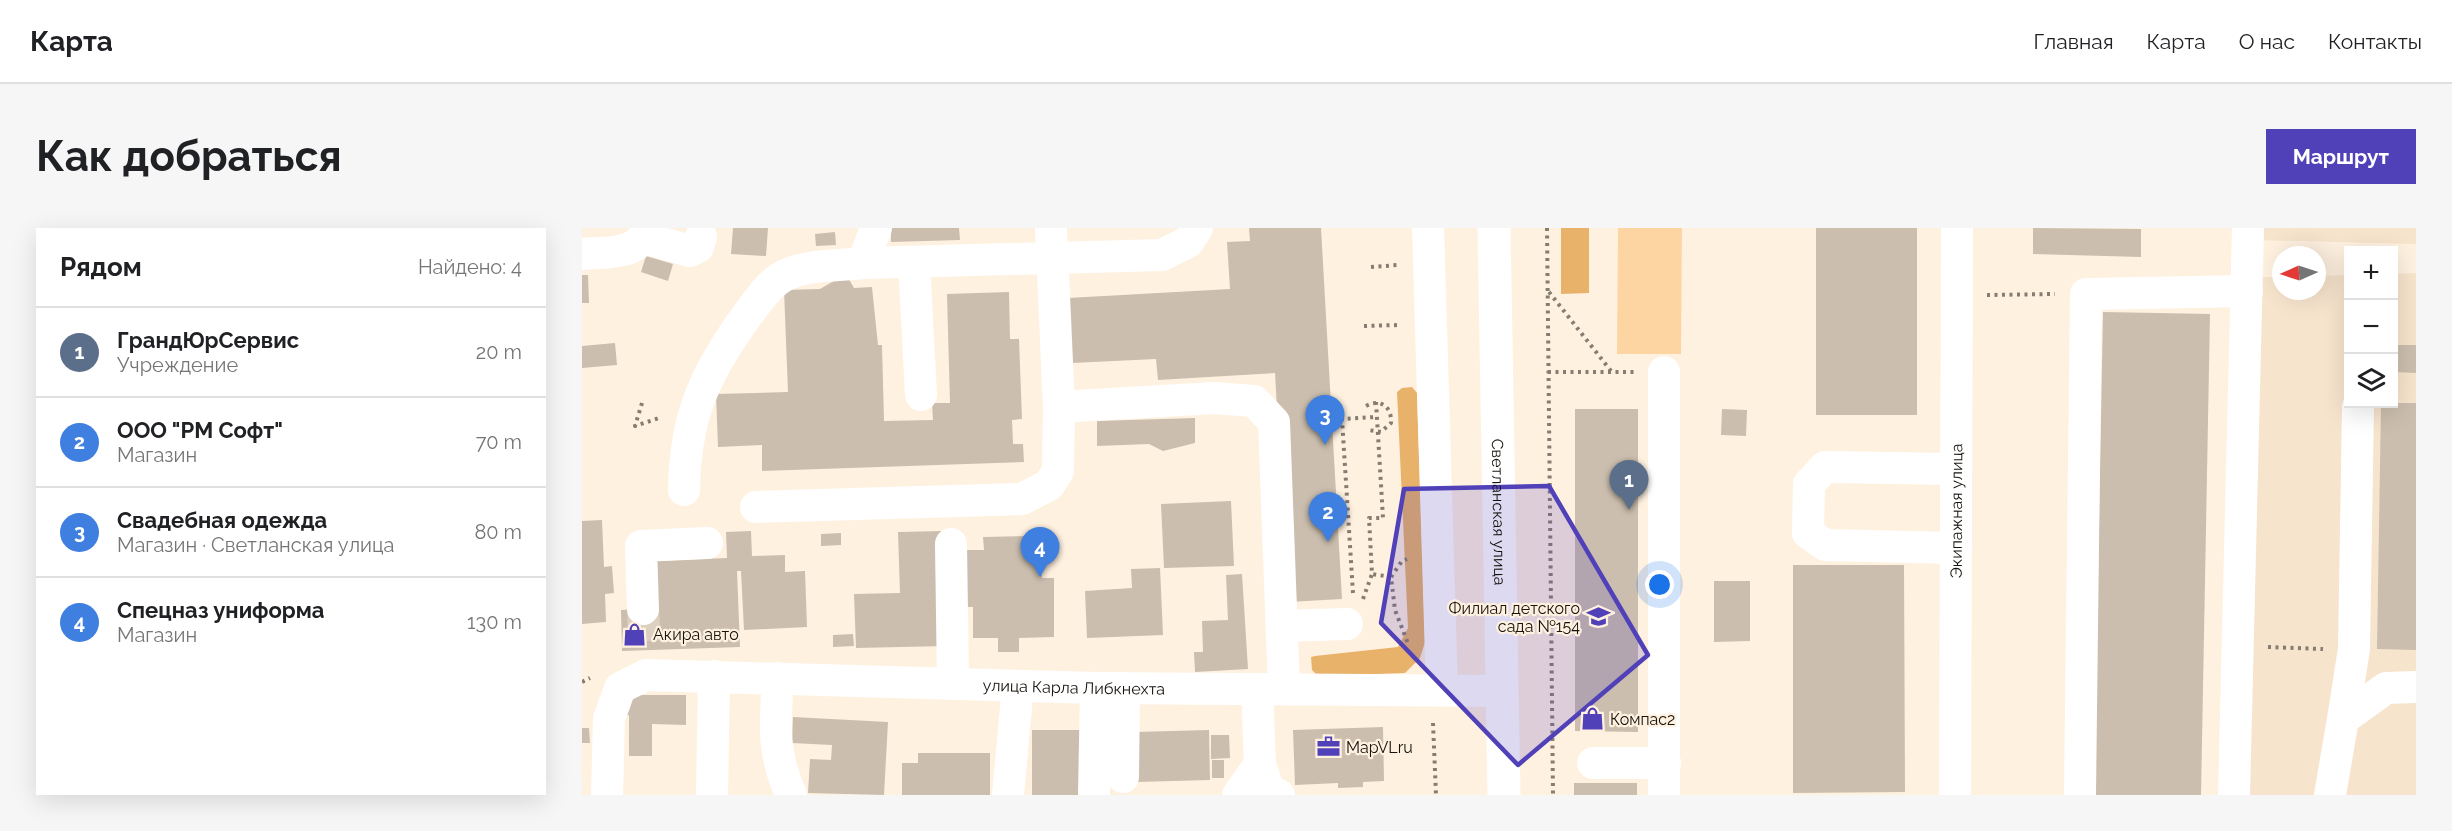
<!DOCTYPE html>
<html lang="ru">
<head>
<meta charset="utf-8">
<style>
	body { margin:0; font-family:Raleway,sans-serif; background:#f6f6f6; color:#202124 }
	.controls { position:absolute; right:18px; top:18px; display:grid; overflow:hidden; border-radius:0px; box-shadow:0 6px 24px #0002 }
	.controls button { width:54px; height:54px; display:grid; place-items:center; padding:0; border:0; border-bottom:2px solid #e0e0e0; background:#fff; color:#202124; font:30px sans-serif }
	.compass { position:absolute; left:1690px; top:18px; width:54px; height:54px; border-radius:50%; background:#fff; box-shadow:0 6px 24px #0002; rotate:267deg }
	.you { position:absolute; left:1078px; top:357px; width:21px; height:21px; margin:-15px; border:4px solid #fff; border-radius:50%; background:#1a73e8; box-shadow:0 0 0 9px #1a73e833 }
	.badge { display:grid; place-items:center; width:39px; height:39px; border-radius:50%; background:#5041b9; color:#fff; font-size:20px; font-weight:700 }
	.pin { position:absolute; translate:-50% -50px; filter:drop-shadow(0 2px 3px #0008) }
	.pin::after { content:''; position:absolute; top:32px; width:21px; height:18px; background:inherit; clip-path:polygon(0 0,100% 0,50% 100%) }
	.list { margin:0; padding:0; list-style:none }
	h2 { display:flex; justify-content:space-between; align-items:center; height:78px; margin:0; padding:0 24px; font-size:26px }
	h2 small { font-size:20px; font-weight:400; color:#757577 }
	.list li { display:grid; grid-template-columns:39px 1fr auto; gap:18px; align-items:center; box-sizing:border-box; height:90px; padding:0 24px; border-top:2px solid #e0e0e0 }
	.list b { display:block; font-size:22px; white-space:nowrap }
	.list p { margin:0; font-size:20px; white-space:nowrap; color:#757577 }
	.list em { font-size:20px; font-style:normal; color:#757577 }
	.icon { flex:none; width:33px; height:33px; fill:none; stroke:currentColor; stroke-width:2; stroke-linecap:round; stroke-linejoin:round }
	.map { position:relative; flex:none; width:1834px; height:567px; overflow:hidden; border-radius:0px }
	header { display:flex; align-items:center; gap:36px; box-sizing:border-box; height:84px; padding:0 30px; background:#fff; border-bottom:2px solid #e0e0e0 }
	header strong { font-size:28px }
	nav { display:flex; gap:33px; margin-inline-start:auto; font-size:21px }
	.intro { display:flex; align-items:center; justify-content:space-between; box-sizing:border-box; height:144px; padding:0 36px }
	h1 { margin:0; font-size:42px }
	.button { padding:15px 27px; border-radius:0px; background:#5041b9; color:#fff; font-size:21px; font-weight:700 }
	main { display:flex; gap:36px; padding:0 36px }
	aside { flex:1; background:#fff; border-radius:0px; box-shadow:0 6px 24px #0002 }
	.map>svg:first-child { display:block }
	.built { fill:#f7e4cd }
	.green { fill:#fdd5a3 }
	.forest { fill:#e9b26a }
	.building { fill:#cbbeae }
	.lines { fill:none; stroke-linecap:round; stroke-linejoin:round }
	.minor-tunnel { stroke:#dcd0c0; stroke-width:32; stroke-dasharray:32 16; stroke-linecap:butt }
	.path { stroke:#867d72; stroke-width:4; stroke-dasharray:3 4.5; stroke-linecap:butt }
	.minor { stroke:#fff; stroke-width:32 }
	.major { stroke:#fff; stroke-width:33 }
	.marked { fill:#5041b9; fill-opacity:0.2; stroke:#5041b9; stroke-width:4.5; stroke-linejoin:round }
	.labels { text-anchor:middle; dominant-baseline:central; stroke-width:4.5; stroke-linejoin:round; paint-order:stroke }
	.street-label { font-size:16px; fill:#16120c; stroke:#fff1e0 }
	.poi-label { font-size:16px; fill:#16120c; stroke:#fff1e0; text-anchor:start }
</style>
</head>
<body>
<header>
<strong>Карта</strong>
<nav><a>Главная</a><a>Карта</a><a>О нас</a><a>Контакты</a></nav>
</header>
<div class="intro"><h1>Как добраться</h1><a class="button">Маршрут</a></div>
<main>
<aside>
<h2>Рядом<small>Найдено: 4</small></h2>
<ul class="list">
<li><span class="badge" style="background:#5c6f8a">1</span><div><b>ГрандЮрСервис</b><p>Учреждение</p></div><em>20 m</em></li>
<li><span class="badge" style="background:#3f7fe0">2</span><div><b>ООО &quot;РМ Софт&quot;</b><p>Магазин</p></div><em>70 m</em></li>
<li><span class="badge" style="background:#3f7fe0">3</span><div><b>Свадебная одежда</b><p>Магазин · Светланская улица</p></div><em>80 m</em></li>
<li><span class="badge" style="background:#3f7fe0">4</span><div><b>Спецназ униформа</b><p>Магазин</p></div><em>130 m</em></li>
</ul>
</aside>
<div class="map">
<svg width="1834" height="567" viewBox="0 0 1834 567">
	<rect width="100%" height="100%" fill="#fff1e0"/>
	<g class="built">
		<polygon points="1668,0 1834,0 1834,16 1668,12"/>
		<polygon points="1834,45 1834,567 1659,567 1669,49 1699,49 1699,63 1735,63 1735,48 1766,47 1766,176 1812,176 1812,46"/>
	</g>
	<polygon class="green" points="1036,0 1100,0 1099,126 1035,126"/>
	<g class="forest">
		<polygon points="979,0 1007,0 1007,65 979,66"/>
		<polygon points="830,159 835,165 843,414 838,430 823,445 736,448 730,442 729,429 733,428 816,419 826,400 815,164 820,160"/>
	</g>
	<g class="building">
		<polygon points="151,0 186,0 184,28 149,26"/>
		<polygon points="309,0 377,0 378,12 309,14"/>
		<polygon points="667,0 739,0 760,371 706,374 693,145 576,152 574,131 490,135 486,70 648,61 645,14 668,13"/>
		<rect x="1234" y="0" width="101" height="187"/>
		<polygon points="1451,0 1559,1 1559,29 1451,26"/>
		<polygon points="253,4 254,17 234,18 233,6"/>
		<polygon points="64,28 91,36 86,53 59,44"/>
		<polygon points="264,46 272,60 290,59 296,117 300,117 302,193 351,192 350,175 368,175 365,66 427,64 428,111 437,111 440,191 430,192 431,216 441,216 442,234 180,243 180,217 136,219 134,166 206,164 202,62 238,61"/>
		<polygon points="0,47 6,47 7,75 0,75"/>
		<polygon points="1521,84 1628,86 1619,567 1512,567"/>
		<polygon points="33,115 35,137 0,140 0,118"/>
		<polygon points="1812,117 1834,117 1834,145 1812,144"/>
		<polygon points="1812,175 1834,175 1834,422 1795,421 1799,176"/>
		<polygon points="993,181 1056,181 1056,504 993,503"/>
		<polygon points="1140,181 1165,182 1164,208 1139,207"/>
		<polygon points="613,190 613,215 581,223 567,216 515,218 515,193"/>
		<polygon points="649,273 652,338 582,340 579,276"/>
		<polygon points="20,292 22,339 30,338 32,365 23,366 24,394 0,396 0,293"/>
		<polygon points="169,303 170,328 203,327 203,344 223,343 225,399 162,402 159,343 155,343 158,419 40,423 39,382 74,380 72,333 145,330 144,304"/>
		<polygon points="361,303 364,418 274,420 272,366 318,365 316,304"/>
		<polygon points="259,305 259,317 239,318 239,306"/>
		<polygon points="451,308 451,321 460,321 460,350 472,350 472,409 437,410 437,424 416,424 416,410 391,410 391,379 376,379 385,322 402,322 401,309"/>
		<polygon points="1211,337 1322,337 1323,564 1211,565"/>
		<polygon points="578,340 581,407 505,410 503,363 550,360 549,341"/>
		<polygon points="660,346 666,441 613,444 612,424 621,424 620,393 646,392 644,347"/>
		<polygon points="1132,353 1168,353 1168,413 1132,414"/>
		<polygon points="271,406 272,418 251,419 251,407"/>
		<polygon points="39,467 104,467 104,497 70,496 70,528 47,528 47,487 38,488"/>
		<polygon points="211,489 306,494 302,567 226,565 228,531 249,532 250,517 210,515"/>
		<polygon points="801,499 802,553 781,554 781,559 756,560 756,555 713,557 711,502"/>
		<polygon points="0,500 7,500 8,515 0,515"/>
		<rect x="450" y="502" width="57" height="65"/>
		<polygon points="627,502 628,552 554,554 553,504"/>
		<polygon points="629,507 647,507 648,530 629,531"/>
		<polygon points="336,525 408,525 408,567 320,567 320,535 336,535"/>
		<rect x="630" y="532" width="12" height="18"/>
		<rect x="992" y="555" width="63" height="12"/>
	</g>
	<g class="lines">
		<polyline class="minor-tunnel" points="61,381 63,422"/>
		<g class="path">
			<polyline points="965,0 971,567"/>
			<polyline points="789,39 816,37"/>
			<polyline points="967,64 1029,143"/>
			<polyline points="1405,67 1473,66"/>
			<polyline points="782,98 817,97"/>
			<polyline points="966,144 1052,144"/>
			<polyline points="794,174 801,290 787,290 790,346 809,349 813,382 827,418"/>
			<polyline points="60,175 53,198 80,189"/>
			<path d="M784 178C799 170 810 179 809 195L799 204 786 202"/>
			<polyline points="809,349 820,333 825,331"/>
			<polyline points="771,365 760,191 794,189"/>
			<polyline points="781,371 790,346"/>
			<polyline points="1686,419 1741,421"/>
			<polyline points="0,454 8,450"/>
			<polyline points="851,495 854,567"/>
		</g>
		<g class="minor">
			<polyline points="846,0 860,462"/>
			<polyline points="62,10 108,23 116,19 119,9"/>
			<path d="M0 26C24 24 57 28 66 0"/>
			<polyline points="332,34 339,167"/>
			<polyline points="281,35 580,27 606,14 615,0"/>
			<polyline points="477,179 632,170 672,173 692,194 702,461"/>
			<path d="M102 262C103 188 123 145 166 86 176 73 186 57 200 49 223 36 256 38 281 35L294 0"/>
			<polyline points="174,279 440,271 467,257 476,243 477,179 469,0"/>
			<polyline points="369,316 371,456"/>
			<polyline points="1373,320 1243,317 1226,305 1227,256 1243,239 1374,241"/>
			<polyline points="61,381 59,318 125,315"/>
			<polyline points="700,398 765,396"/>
			<path d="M196 450C193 496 190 524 209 567"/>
			<polyline points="675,461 678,536 686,561 697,567"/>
			<polyline points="1761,491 1772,421 1776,179"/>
			<polyline points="1011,535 1083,535"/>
			<polyline points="541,549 542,460"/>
			<path id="s1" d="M25 567 27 491 38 460 64 447 514 460 920 463"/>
			<polyline points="130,567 132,448"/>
			<polyline points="426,567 436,458"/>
			<polyline points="512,567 514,460"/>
			<polyline points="656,567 678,536"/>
			<polyline points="1082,567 1082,144"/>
			<path id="s2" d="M1373 567 1375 0"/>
			<polyline points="1498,567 1504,66 1665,63"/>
			<polyline points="1652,567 1666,0"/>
			<polyline points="1748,567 1761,491 1804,460 1834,459"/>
		</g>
		<path class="major" id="s3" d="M912 0 922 567"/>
	</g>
	<path class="marked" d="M967 258 1066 427 936 537 799 395 822 261Z"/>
	<defs>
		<symbol id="school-bare" viewBox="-9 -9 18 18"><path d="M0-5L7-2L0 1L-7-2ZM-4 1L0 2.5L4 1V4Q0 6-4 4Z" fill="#5041b9" stroke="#fff1e0" stroke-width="2.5" paint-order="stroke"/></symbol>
		<symbol id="shop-bare" viewBox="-9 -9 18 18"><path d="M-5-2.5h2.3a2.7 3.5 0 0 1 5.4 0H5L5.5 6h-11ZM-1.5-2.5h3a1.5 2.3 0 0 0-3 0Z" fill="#5041b9" stroke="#fff1e0" stroke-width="2.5" paint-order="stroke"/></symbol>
		<symbol id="office-bare" viewBox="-9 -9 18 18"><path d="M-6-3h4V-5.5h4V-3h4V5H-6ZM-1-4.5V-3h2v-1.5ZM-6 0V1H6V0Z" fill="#5041b9" stroke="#fff1e0" stroke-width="2.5" paint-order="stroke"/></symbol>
	</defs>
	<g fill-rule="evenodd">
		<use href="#school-bare" x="1000" y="372" width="33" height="33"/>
		<use href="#shop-bare" x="36" y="390" width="33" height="33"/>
		<use href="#shop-bare" x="994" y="474" width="33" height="33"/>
		<use href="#office-bare" x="730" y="502" width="33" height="33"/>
	</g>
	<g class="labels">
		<g class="street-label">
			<text stroke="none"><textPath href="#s2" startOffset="284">Экипажная улица</textPath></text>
			<text stroke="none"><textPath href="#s3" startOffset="284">Светланская улица</textPath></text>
			<text stroke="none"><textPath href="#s1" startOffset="566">улица Карла Либкнехта</textPath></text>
		</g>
		<g class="poi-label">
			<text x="998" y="380" text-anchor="end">Филиал детского<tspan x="998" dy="18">сада №154</tspan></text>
			<text x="71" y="406">Акира авто</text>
			<text x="1028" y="491">Компас2</text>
			<text x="764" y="519">MapVLru</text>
		</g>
	</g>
</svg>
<div class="controls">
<button>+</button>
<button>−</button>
<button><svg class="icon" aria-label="layers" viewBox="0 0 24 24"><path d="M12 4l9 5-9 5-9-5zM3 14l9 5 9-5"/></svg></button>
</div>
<svg class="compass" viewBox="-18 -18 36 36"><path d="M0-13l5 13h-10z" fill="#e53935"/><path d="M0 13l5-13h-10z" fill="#757577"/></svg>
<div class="you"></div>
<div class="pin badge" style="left:1047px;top:282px;background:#5c6f8a">1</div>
<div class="pin badge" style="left:746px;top:314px;background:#3f7fe0">2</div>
<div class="pin badge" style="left:743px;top:217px;background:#3f7fe0">3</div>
<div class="pin badge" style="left:458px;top:349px;background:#3f7fe0">4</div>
</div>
</main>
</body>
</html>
